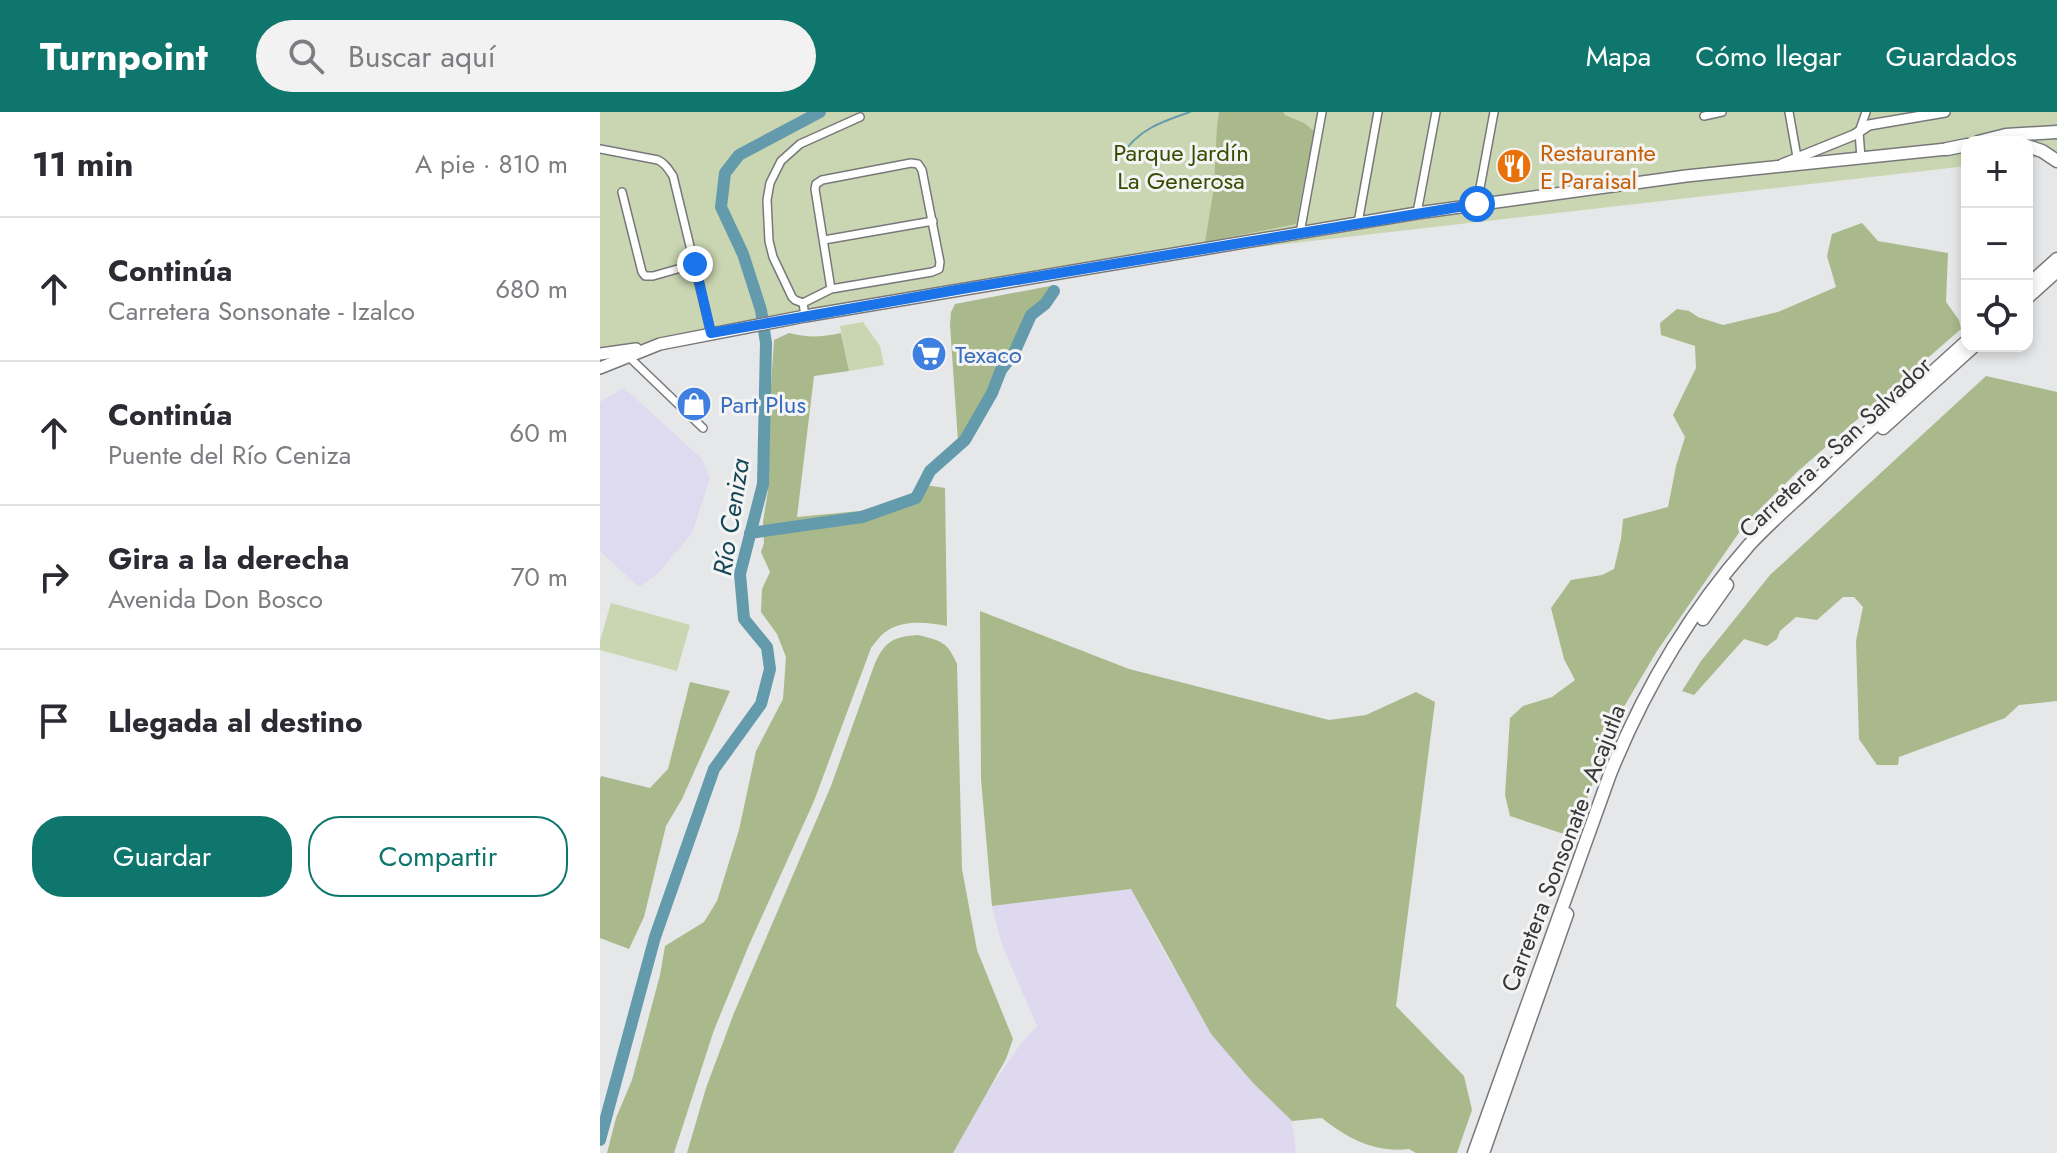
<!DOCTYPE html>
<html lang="es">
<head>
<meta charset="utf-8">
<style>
	body { margin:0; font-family:Jost,sans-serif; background:#f2f2f3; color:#2b2b33 }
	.controls { position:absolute; right:24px; top:24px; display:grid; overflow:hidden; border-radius:16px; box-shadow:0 4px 12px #0003 }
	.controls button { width:72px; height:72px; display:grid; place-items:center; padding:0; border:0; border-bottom:2px solid #e1e1e2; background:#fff; color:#2b2b33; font:40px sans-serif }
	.stop { position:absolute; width:24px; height:24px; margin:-18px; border:6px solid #1a73e8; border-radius:50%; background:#fff }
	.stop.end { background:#1a73e8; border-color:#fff; box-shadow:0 2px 8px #0008 }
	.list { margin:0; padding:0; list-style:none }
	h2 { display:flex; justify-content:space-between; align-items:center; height:104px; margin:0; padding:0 32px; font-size:34px }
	h2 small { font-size:26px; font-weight:400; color:#7c7c81 }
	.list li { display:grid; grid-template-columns:52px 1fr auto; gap:24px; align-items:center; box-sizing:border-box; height:144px; padding:0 32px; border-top:2px solid #e1e1e2 }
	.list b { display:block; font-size:30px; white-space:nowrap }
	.list p { margin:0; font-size:26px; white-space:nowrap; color:#7c7c81 }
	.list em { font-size:26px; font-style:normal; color:#7c7c81 }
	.actions { display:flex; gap:16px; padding:24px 32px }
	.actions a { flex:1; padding:18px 0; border:2px solid #0f766e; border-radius:32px; text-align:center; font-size:28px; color:#0f766e }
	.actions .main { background:#0f766e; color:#fff }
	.icon { flex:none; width:44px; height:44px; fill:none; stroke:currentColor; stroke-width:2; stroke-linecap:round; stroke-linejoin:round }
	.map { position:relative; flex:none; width:1457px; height:1041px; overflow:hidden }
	header { display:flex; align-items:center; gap:48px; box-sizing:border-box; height:112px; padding:0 40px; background:#0f766e; color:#fff }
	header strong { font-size:38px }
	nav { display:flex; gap:44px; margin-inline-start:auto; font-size:28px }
	.search { width:560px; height:72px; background:#f2f2f3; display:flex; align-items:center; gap:20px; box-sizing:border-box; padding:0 28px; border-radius:44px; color:#7c7c81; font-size:30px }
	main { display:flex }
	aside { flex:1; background:#fff }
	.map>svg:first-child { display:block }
	.industrial { fill:#dfd9ef }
	.education { fill:#dedaef }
	.green { fill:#c9d6b1 }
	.forest { fill:#a9b98c }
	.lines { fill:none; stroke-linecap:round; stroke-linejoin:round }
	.stream { stroke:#639bad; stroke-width:2 }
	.river { stroke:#639bad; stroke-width:12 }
	.minor-casing { stroke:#78787a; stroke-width:10 }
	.tertiary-casing { stroke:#78787a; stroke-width:12 }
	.primary-casing { stroke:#78787a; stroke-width:14 }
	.trunk-casing { stroke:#78787a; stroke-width:15 }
	.minor { stroke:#fff; stroke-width:7 }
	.tertiary { stroke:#fff; stroke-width:9 }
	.primary { stroke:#fff; stroke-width:11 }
	.trunk { stroke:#fff; stroke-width:12 }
	.route { stroke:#1a73e8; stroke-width:10 }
	.labels { text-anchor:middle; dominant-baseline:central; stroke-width:6; stroke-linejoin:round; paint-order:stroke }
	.park-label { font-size:24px; fill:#3a4c02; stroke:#f4f4f5 }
	.food-label { font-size:24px; fill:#c56008; stroke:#f4f4f5; text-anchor:start }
	.shop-label { font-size:24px; fill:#366cbe; stroke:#f4f4f5; text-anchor:start }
	.street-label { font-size:24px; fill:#383839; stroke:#f4f4f5 }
	.water-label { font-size:26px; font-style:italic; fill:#154755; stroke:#f4f4f5 }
</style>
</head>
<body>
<header>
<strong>Turnpoint</strong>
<div class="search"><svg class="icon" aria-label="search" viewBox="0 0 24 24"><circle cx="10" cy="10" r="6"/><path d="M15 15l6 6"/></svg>Buscar aquí</div>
<nav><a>Mapa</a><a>Cómo llegar</a><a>Guardados</a></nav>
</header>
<main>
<aside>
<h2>11 min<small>A pie · 810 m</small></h2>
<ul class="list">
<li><svg class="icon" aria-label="ahead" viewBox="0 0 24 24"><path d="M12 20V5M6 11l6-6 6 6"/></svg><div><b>Continúa</b><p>Carretera Sonsonate - Izalco</p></div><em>680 m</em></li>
<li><svg class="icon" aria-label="ahead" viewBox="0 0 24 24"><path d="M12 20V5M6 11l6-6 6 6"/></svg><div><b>Continúa</b><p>Puente del Río Ceniza</p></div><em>60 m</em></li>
<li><svg class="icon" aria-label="right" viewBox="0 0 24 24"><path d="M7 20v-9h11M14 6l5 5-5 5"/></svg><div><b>Gira a la derecha</b><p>Avenida Don Bosco</p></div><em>70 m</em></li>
<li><svg class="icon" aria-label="arrive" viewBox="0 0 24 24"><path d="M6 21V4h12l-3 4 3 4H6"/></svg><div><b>Llegada al destino</b></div></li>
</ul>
<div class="actions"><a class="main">Guardar</a><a>Compartir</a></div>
</aside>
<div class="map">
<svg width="1457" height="1041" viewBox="0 0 1457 1041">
	<rect width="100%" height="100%" fill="#e6e7e8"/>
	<polygon class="industrial" points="531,777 569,849 653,971 692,1009 696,1041 353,1041 381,989 422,930 437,914 402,833 392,794"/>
	<polygon class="education" points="24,276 102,347 110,366 92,421 58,461 39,475 0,439 0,290"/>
	<g class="green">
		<polygon points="0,0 1457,0 1457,43 1427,47 1427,30 1367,30 1367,54 546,148 0,247"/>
		<polygon points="263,210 280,234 284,253 249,259 240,214"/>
		<polygon points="11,491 90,513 77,559 0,538 0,529"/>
	</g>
	<g class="forest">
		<polygon points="619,0 683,0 685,3 704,11 714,19 696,112 605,130 614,75 617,14"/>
		<polygon points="1262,111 1278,129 1348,141 1346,190 1359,208 1361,217 1197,360 1145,412 1057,539 1016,608 973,725 910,704 905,683 910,606 923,594 952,585 975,568 964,547 951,496 971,468 1002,463 1014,457 1021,427 1023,407 1068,395 1076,354 1085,325 1073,303 1096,256 1095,234 1061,223 1060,211 1077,197 1089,199 1098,205 1123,213 1178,200 1236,175 1227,144 1232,122"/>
		<polygon points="450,174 443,191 429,202 413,240 400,258 391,280 358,329 350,213 351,200 355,192"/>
		<path d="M189 221C208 226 222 225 241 221L249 259 214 264 197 405 260 399 313 383 319 372 345 376 347 514C328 510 300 507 284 521 279 525 275 531 271 536L214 689 149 833 114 918 74 1041H7L16 1006 32 968 60 863 65 834 104 810 117 789 139 718 156 639 183 587 186 545 177 522 161 500 162 477 170 460 161 440 164 431 163 410 168 378 170 288 174 228Z"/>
		<polygon points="1386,264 1457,280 1457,589 1419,593 1405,606 1299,645 1298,653 1277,653 1259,627 1256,529 1263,495 1254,485 1243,485 1217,508 1196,505 1180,519 1177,527 1167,534 1144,527 1094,583 1082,579 1101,549 1170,463"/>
		<path d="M380 499 529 557 729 608 766 603 816 580 835 590 796 894 864 964 872 998 857 1041H816L809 1037C775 1041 748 1027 722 1006L692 1009 653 971 611 922 531 777 392 794 381 667Z"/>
		<path d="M318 523C341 529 347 529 357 552L362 757 377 838 413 927 406 947 353 1041H87L106 976 134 901 231 674 275 551C286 528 294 525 318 523Z"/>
		<polygon points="90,570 130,579 82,687 66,714 44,805 29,837 0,826 0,667 1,664 50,676 68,657"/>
	</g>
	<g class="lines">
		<path class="stream" d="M521 45C536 18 563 9 590 0"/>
		<g class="river">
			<polyline points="150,421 262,405 316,386 330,359 365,328 392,281 401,258 414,241 431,203 445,192 454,179"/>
			<polyline points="0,1028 55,825 114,657 161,592 170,557 167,535 144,507 140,462 163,372 166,231 161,198 143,142 121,95 125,61 139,43 220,0"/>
		</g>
		<defs>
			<g id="minor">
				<polyline points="1189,0 1197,45"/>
				<polyline points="1104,4 1122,0"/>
				<path d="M0 37 58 48C65 51 69 58 73 64L111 221"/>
				<polyline points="1261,46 1259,20 1266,0"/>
				<polyline points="22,80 42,160 45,164 53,164 95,152"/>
				<polyline points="877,92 894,0"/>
				<polyline points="817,101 836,0"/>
				<polyline points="758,111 778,0"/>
				<polyline points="700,121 722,0"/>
				<polyline points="224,128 333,109"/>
				<polyline points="203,191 195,188 192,185 173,145 169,129 167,88 170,71 181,49 200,32 260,5"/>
				<polyline points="205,204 203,191 231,177 332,160 339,157 340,150 322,58 318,52 311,51 222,68 216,72 215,77 231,177"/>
				<polyline points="29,245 103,316"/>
			</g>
			<polyline id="tertiary" points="1182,52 1254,23 1269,13 1345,0"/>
			<g id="primary">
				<polyline points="0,242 36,237"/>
				<polyline points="0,256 60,232 205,204 817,101 1086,64 1347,37"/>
			</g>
			<g id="trunk">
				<polyline points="1378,30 1406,23 1457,20"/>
				<polyline points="1427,34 1442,39 1457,49"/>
				<polyline points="1347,37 1367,33"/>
				<polyline points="1427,174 1457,147"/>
				<polyline points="1427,186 1457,159"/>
				<polyline points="1283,316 1374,234"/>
				<polyline points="1103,507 1127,473"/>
				<path d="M874 1041 1010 662C1043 580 1090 500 1149 433 1169 411 1193 391 1215 370 1265 322 1316 275 1367 229"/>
				<polyline points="883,1041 967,802"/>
			</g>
		</defs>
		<use href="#minor" class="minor-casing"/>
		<use href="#tertiary" class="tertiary-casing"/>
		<use href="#primary" class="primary-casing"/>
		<use href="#trunk" class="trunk-casing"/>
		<use href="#minor" class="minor"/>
		<use href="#tertiary" class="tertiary"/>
		<use href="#primary" class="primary"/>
		<use href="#trunk" class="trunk"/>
	</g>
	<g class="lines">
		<polyline class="route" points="95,152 111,221 362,177 877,92"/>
	</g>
	<defs>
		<symbol id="restaurant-disc" viewBox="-11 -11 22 22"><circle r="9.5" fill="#e8710a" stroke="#f4f4f5"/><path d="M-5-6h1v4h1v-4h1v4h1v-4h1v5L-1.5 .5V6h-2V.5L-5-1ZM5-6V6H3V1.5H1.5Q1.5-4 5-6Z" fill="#fff"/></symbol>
		<symbol id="supermarket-disc" viewBox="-11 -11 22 22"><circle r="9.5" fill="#3f7fe0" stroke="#f4f4f5"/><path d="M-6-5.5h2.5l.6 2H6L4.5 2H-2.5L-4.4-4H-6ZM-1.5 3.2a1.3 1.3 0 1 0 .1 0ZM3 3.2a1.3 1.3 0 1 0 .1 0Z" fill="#fff"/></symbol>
		<symbol id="shop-disc" viewBox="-11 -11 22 22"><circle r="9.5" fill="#3f7fe0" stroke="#f4f4f5"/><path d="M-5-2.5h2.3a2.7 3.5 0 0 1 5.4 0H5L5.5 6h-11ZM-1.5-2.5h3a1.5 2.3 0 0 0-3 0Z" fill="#fff"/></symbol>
	</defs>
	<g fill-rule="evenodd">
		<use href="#restaurant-disc" x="894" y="34" width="40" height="40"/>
		<use href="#supermarket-disc" x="309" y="222" width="40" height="40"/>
		<use href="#shop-disc" x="74" y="272" width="40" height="40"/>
	</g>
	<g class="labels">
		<g class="park-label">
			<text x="581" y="40">Parque Jardín<tspan x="581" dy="28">La Generosa</tspan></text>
		</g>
		<g class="food-label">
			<text x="940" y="40">Restaurante<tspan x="940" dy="28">E Paraisal</tspan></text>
		</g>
		<g class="shop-label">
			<text x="355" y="242">Texaco</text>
			<text x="120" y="292">Part Plus</text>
		</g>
		<g class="street-label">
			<text transform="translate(1235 335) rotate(-43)">Carretera a San Salvador</text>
			<text transform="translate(963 736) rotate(-69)">Carretera Sonsonate - Acajutla</text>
		</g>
		<g class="water-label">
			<text transform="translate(131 405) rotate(-81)">Río Ceniza</text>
		</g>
	</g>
</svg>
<div class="controls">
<button>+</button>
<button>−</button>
<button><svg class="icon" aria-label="locate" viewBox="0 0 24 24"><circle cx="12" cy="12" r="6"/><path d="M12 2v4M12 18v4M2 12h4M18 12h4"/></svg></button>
</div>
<div class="stop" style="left:877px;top:92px"></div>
<div class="stop end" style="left:95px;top:152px"></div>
</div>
</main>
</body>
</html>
